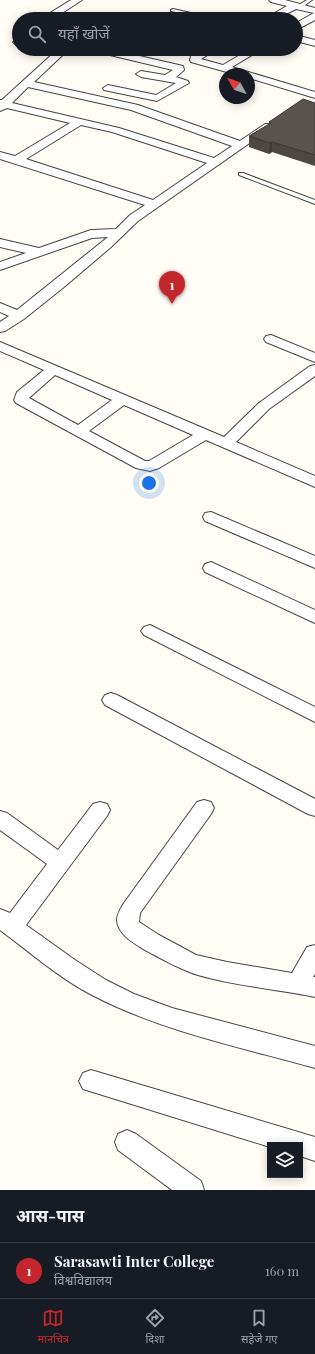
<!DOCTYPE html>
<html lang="hi">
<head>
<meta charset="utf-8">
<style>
	body { margin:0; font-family:"Playfair Display","Noto Sans Devanagari",serif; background:#20242c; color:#f1f3f6 }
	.controls { position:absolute; right:12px; bottom:12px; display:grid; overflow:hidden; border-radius:0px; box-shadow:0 2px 10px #0003 }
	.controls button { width:36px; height:36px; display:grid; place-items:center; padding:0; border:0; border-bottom:1px solid #363941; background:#171b24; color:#f1f3f6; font:20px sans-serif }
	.compass { position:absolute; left:219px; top:68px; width:36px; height:36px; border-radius:50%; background:#171b24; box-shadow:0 2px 10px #0003; rotate:310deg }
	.you { position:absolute; left:149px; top:483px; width:14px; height:14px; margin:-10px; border:3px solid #fff; border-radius:50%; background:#1a73e8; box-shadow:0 0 0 6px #1a73e833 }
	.badge { display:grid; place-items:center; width:26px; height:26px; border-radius:50%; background:#c4262e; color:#fff; font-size:13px; font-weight:700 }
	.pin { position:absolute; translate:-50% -33px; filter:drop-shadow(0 1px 2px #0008) }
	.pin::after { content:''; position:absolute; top:21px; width:14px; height:12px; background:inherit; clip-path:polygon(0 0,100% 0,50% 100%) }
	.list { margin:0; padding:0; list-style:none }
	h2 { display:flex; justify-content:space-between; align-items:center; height:52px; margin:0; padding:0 16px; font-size:17px }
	h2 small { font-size:13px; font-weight:400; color:#9ea1a6 }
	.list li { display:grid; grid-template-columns:26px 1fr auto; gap:12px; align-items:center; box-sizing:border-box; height:56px; padding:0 16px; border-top:1px solid #363941 }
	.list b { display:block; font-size:15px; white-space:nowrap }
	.list p { margin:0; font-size:13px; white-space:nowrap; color:#9ea1a6 }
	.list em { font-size:13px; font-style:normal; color:#9ea1a6 }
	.icon { flex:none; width:22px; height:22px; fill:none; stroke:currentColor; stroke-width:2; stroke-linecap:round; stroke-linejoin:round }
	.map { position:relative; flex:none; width:315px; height:1190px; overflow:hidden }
	.search { position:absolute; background:#171b24; box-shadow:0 2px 10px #0003; left:12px; right:12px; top:12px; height:44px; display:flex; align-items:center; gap:10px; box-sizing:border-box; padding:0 14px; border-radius:22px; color:#9ea1a6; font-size:15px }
	.sheet { height:108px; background:#171b24 }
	nav { display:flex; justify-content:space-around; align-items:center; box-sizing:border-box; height:56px; border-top:1px solid #363941; background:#171b24; font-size:11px; color:#9ea1a6 }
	nav a { display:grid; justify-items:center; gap:2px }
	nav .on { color:#c4262e }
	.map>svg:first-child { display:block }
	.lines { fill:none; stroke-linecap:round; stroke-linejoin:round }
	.lane-casing { stroke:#444; stroke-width:2 }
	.street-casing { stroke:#444; stroke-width:2 }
	.lane { fill:#fff; fill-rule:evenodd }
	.street { fill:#fff; fill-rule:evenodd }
	.wall { fill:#4d4742 }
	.shaded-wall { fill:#3f3936 }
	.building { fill:#5a524d; stroke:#3f3936 }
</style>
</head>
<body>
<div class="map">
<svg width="315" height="1190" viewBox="0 0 315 1190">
	<rect width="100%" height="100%" fill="#fffdf5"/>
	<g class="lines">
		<defs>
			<g id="lane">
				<polygon points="307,0 312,0 301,8 297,8 297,6"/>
				<polygon points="173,9 213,18 215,19 207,19 171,11 171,10"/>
				<polygon points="172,49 179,49 200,56 198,57"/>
				<polygon points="239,173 243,173 315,200 315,204 239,175"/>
			</g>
			<g id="street">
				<polygon points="71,0 82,0 56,17 50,17 48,15 50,13"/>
				<polygon points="269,0 285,0 315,8 315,20 296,30 296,23 314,13 296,9 276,19 264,19 287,6 271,2"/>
				<polygon points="296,35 315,40 315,46 296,41"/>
				<polygon points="18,39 19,45 15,44 13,42"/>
				<path d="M58 49H69L34 82 138 105 240 141 265 124H273L274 126 138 221 111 247 64 287 24 319 5 331 0 332V322L9 316 0 312V303L17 310 108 237 92 238 0 270V262L26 253 0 247V239L39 248 91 230 116 229 130 215 145 205 0 159V152L15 156 70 123 7 108 0 111V100H2ZM28 87 131 110 232 146 214 158 119 128 12 103ZM81 125 112 132 207 163 153 200 26 159Z"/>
				<polygon points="91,49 109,49 183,66 184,70 176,77 188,81 189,83 157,101 104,90 103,88 108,85 156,95 176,83 141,77 136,74 141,71 165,75 173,70 93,51"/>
				<polygon points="205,49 217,49 201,59 223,65 250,49 262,49 232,67 315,92 315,98 249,78 249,74 234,74 191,62 190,60 191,56"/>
				<polygon points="271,335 315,353 315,362 266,342 264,339 266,336"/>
				<path d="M0 342 224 437 259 403 310 366 315 365V376L269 409 236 442 315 476V487L206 440 159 468 150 471 136 468 16 403 14 400 17 392 44 370 0 351ZM55 375 112 400 78 425 29 398ZM124 405 193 435 149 461H145L89 431Z"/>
				<polygon points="211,512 315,556 315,568 205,521 203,517 205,513"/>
				<polygon points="211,562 315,610 315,623 205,572 203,568 205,564"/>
				<polygon points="150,625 315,707 315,722 144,635 141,631 144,627"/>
				<polygon points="111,693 117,695 315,799 315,816 308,814 105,705 102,700 105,695"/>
				<path d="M204 800 211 802 214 808 211 814 140 913 139 922 159 935 196 955 227 962 292 973 307 947 315 945V974L313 977H315V997C276 989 236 986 198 975 179 969 162 959 145 950 134 943 118 935 117 920 117 914 121 908 124 903L197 802Z"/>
				<path d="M100 802 107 804 110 810 107 816 26 925 75 960 106 980 134 994 172 1008 315 1046V1068C240 1047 161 1031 92 995 59 978 30 952 0 930V909L10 913 47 864 0 830V811L7 813 58 850 93 804Z"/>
				<polygon points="91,1070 315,1137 315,1161 300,1156 300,1145 270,1145 270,1147 83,1089 79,1081 83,1073"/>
				<polygon points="127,1130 136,1134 201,1181 204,1190 172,1190 118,1150 115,1142 118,1134"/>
			</g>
		</defs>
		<use href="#lane" class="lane-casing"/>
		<use href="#street" class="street-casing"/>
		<use href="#lane" class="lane"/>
		<use href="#street" class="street"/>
	</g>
	<polygon class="wall" points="315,103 315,166 272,152 269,154 249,147 249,136 269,124 269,122"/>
	<polygon class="shaded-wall" points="272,142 272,152 269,154 270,143"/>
	<polygon class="building" points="303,99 315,103 315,155 272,142 270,143 249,136 271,123 269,122"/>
</svg>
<div class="controls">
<button><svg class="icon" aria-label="layers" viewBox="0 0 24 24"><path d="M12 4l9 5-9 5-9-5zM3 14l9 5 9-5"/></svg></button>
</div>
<svg class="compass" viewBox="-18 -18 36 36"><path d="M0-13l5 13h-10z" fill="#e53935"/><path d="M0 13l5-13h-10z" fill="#9ea1a6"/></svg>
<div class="you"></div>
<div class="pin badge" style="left:172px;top:304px">1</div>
<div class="search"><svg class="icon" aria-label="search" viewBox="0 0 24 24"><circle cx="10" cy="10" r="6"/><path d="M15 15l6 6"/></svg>यहाँ खोजें</div>
</div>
<section class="sheet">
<h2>आस-पास<small></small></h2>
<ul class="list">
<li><span class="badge">1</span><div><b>Sarasawti Inter College</b><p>विश्वविद्यालय</p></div><em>160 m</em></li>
</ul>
</section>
<nav>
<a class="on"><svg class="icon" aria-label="map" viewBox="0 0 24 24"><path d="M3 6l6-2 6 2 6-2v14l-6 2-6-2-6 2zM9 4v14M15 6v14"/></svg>मानचित्र</a>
<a><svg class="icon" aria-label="directions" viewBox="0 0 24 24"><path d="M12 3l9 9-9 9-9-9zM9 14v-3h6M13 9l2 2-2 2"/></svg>दिशा</a>
<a><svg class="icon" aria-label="saved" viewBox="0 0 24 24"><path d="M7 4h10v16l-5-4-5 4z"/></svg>सहेजे गए</a>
</nav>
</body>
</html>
